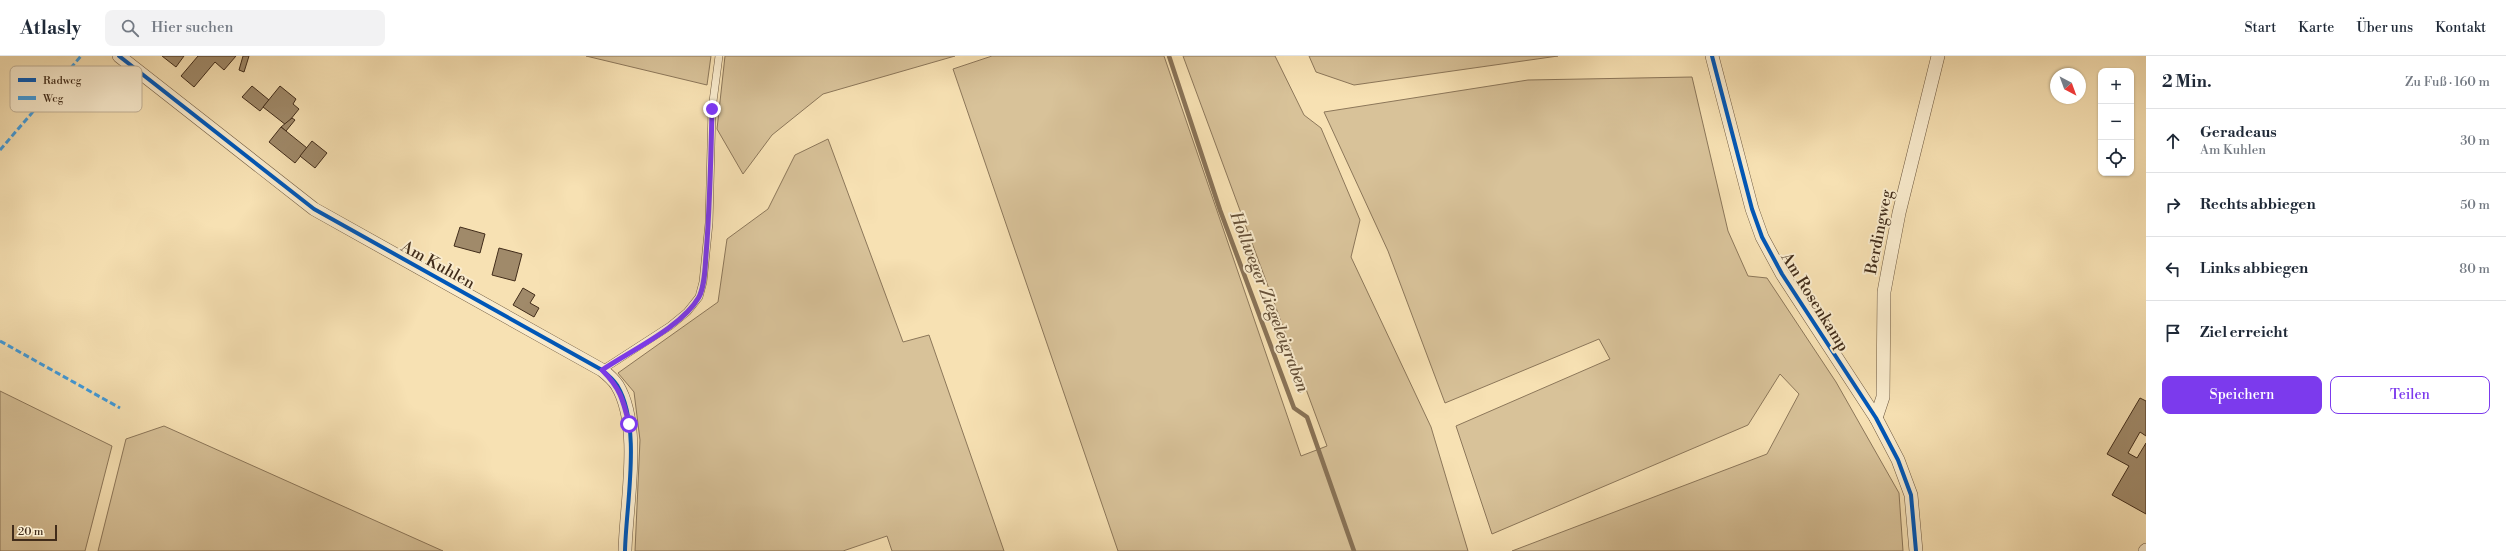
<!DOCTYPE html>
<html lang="de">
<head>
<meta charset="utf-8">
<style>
	body { margin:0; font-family:"Libre Bodoni",serif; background:#f2f2f3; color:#1f2937 }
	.controls { position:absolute; right:12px; top:12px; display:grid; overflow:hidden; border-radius:8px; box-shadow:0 1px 3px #0004 }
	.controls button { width:36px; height:36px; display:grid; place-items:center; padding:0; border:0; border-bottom:1px solid #e0e1e3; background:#fff; color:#1f2937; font:20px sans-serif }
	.compass { position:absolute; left:2050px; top:12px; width:36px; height:36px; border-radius:50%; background:#fff; box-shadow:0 1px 3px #0004; rotate:139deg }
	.scale { position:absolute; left:12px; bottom:10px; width:45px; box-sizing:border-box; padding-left:4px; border:2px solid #412c1a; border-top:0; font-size:11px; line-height:14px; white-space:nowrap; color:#412c1a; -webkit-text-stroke:3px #faecce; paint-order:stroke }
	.stop { position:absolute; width:12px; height:12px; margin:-9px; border:3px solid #7c3aed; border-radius:50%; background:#fff }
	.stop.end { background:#7c3aed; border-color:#fff; box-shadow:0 1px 4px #0008 }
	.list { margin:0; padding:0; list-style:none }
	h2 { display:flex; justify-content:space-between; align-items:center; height:52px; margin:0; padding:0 16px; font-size:17px }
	h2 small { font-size:13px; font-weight:400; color:#747a83 }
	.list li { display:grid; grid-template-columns:26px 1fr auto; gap:12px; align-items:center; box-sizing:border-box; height:64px; padding:0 16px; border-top:1px solid #e0e1e3 }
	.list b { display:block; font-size:15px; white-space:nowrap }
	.list p { margin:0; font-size:13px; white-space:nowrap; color:#747a83 }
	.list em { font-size:13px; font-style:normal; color:#747a83 }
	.actions { display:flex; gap:8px; padding:12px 16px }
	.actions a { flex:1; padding:9px 0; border:1px solid #7c3aed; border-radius:8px; text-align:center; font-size:14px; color:#7c3aed }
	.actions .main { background:#7c3aed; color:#fff }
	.icon { flex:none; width:22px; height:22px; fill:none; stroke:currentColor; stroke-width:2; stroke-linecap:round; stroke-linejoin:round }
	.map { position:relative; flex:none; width:2146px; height:495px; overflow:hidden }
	header { display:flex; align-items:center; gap:24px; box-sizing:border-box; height:56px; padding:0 20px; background:#fff; border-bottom:1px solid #e0e1e3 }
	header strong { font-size:19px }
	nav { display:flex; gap:22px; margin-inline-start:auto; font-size:14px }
	.search { width:280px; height:36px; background:#f2f2f3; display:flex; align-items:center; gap:10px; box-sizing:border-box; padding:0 14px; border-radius:8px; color:#747a83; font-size:15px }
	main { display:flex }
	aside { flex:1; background:#fff }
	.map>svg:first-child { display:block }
	.green { fill:#d8c299; stroke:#8c775a }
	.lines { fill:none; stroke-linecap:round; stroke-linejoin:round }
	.stream { stroke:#897357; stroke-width:4.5 }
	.building { fill:#a08a6a; stroke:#412c1a }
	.lane-casing { stroke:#6e5940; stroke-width:8 }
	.street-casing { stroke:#6e5940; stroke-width:14 }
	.lane { stroke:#faecce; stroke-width:7 }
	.street { stroke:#faecce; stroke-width:13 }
	.quiet { stroke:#3f9cdf; stroke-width:3; stroke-dasharray:6 3; stroke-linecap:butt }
	.cycleway-casing { stroke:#faecce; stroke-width:6 }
	.cycleway { stroke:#0057b8; stroke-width:4 }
	.route { stroke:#7c3aed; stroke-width:5 }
	.labels { text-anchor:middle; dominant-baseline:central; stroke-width:4; stroke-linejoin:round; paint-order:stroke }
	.street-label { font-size:16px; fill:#412c1a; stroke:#faecce }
	.water-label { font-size:17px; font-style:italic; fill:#655038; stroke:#faecce }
	.key { fill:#faecce; stroke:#c2b298; stroke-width:1 }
	.key-label { font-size:11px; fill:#412c1a }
</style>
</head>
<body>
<header>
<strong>Atlasly</strong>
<div class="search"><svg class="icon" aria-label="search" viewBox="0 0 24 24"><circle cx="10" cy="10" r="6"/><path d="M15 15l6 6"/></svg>Hier suchen</div>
<nav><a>Start</a><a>Karte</a><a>Über uns</a><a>Kontakt</a></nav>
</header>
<main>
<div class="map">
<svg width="2146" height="495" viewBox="0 0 2146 495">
	<rect width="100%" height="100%" fill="#f7e1b3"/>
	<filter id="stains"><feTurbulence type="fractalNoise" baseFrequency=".005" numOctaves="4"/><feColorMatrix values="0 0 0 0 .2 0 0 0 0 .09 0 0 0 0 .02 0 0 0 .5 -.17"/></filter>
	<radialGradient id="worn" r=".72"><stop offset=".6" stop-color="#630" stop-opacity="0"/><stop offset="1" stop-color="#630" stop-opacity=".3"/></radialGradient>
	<g class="green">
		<polygon points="586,0 711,0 707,29"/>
		<polygon points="725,0 955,0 823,38 772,79 743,118 717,73"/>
		<polygon points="992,0 1164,0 1301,400 1327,390 1183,0 1275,0 1304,59 1321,72 1360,164 1351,201 1431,371 1468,495 1118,495 953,13"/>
		<polygon points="1309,0 1558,0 1354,29 1316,16"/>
		<polygon points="1692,21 1728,175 1748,220 1767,222 1836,326 1899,437 1903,495 1512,495 1767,398 1799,338 1780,318 1748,369 1492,478 1456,370 1610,303 1599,283 1445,347 1388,195 1324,56 1528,24"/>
		<polygon points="828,83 903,286 929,279 1004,495 892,495 887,480 843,495 635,495 640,384 634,336 618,317 718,246 727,183 768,153 795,99"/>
		<polygon points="0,335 112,390 85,495 0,495"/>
		<polygon points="164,370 443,495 98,495 126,383"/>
	</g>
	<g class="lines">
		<polyline class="stream" points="1169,0 1220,154 1294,352 1307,361 1354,495"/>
	</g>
	<g class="building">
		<polygon points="162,0 184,0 176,11"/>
		<polygon points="198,0 236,0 224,14 215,6 194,31 181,20"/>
		<polygon points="243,0 249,0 244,16 239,14"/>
		<polygon points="252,30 269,44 260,55 242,41"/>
		<polygon points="280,30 296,43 293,48 299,53 286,69 263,51"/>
		<polygon points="292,62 295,64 286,75 281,71"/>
		<polygon points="281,71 307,92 295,107 269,86"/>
		<polygon points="312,85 327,97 315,112 300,100"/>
		<polygon points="460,171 485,178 480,197 454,190"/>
		<polygon points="499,192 522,198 515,225 492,219"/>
		<polygon points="523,232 535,239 530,247 539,252 534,261 513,249"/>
		<polygon points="2140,342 2146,345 2146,380 2140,376 2128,397 2137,402 2146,387 2146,458 2112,439 2129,410 2107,398"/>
	</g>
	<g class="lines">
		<defs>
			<polyline id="lane" points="602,314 670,270 687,256 699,241 703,226 709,167 712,53 719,0"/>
			<g id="street">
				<path d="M119 0 314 153 602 314C607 318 613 323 617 329 642 370 626 448 625 495"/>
				<polyline points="1712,0 1752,153 1762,181 1782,218 1876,362 1898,404 1911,439 1916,495"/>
				<polyline points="1876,362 1883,341 1884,236 1889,209 1899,157 1938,0"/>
				<polyline points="2145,495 2146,494"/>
			</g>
		</defs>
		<use href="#lane" class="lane-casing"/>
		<use href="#street" class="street-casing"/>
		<use href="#lane" class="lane"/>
		<use href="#street" class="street"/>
		<g class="quiet">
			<polyline points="0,94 81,0"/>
			<polyline points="0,285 120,352"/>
		</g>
		<defs>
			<g id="cycleway">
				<path d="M119 0 314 153 602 314C607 318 613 323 617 329 642 370 626 448 625 495"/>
				<polyline points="1712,0 1752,153 1762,181 1782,218 1876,362 1898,404 1911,439 1916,495"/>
			</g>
		</defs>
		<use href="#cycleway" class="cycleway-casing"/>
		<use href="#cycleway" class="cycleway"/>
	</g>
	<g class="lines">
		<path class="route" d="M629 368C623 343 620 332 602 314 630 295 682 271 699 241 705 229 705 212 706 199 710 150 711 101 712 53"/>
	</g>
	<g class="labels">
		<g class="street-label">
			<text transform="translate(1879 176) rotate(-79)">Berdingweg</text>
			<text transform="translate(438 209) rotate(29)">Am Kuhlen</text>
			<text transform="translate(1815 246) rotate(58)">Am Rosenkamp</text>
		</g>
		<g class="water-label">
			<text transform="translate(1269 246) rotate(69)">Hollweger Ziegeleigraben</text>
		</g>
	</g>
	<rect x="10" y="10" width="132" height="46" rx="6" class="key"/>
	<rect x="18" y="22" width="18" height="4" fill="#0057b8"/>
	<rect x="18" y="40" width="18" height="4" fill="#3f9cdf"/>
	<g class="key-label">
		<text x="43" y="28">Radweg</text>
		<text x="43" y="46">Weg</text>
	</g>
	<rect width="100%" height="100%" filter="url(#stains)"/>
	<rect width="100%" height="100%" fill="url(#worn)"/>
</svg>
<div class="controls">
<button>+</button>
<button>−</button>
<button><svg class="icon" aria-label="locate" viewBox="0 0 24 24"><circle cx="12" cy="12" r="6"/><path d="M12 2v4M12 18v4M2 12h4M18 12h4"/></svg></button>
</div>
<svg class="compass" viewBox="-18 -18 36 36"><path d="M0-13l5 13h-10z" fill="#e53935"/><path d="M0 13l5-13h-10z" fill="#747a83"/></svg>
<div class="scale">20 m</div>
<div class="stop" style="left:629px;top:368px"></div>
<div class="stop end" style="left:712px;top:53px"></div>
</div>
<aside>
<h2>2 Min.<small>Zu Fuß · 160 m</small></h2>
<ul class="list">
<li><svg class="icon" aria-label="ahead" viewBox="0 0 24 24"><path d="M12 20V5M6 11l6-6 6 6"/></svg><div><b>Geradeaus</b><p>Am Kuhlen</p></div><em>30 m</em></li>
<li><svg class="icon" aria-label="right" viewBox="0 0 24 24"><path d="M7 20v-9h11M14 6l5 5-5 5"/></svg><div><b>Rechts abbiegen</b></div><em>50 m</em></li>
<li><svg class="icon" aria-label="left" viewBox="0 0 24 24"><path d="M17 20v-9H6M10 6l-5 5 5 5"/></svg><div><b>Links abbiegen</b></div><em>80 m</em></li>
<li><svg class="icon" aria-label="arrive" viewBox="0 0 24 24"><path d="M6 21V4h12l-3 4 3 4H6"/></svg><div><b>Ziel erreicht</b></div></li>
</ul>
<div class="actions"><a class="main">Speichern</a><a>Teilen</a></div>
</aside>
</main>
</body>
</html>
